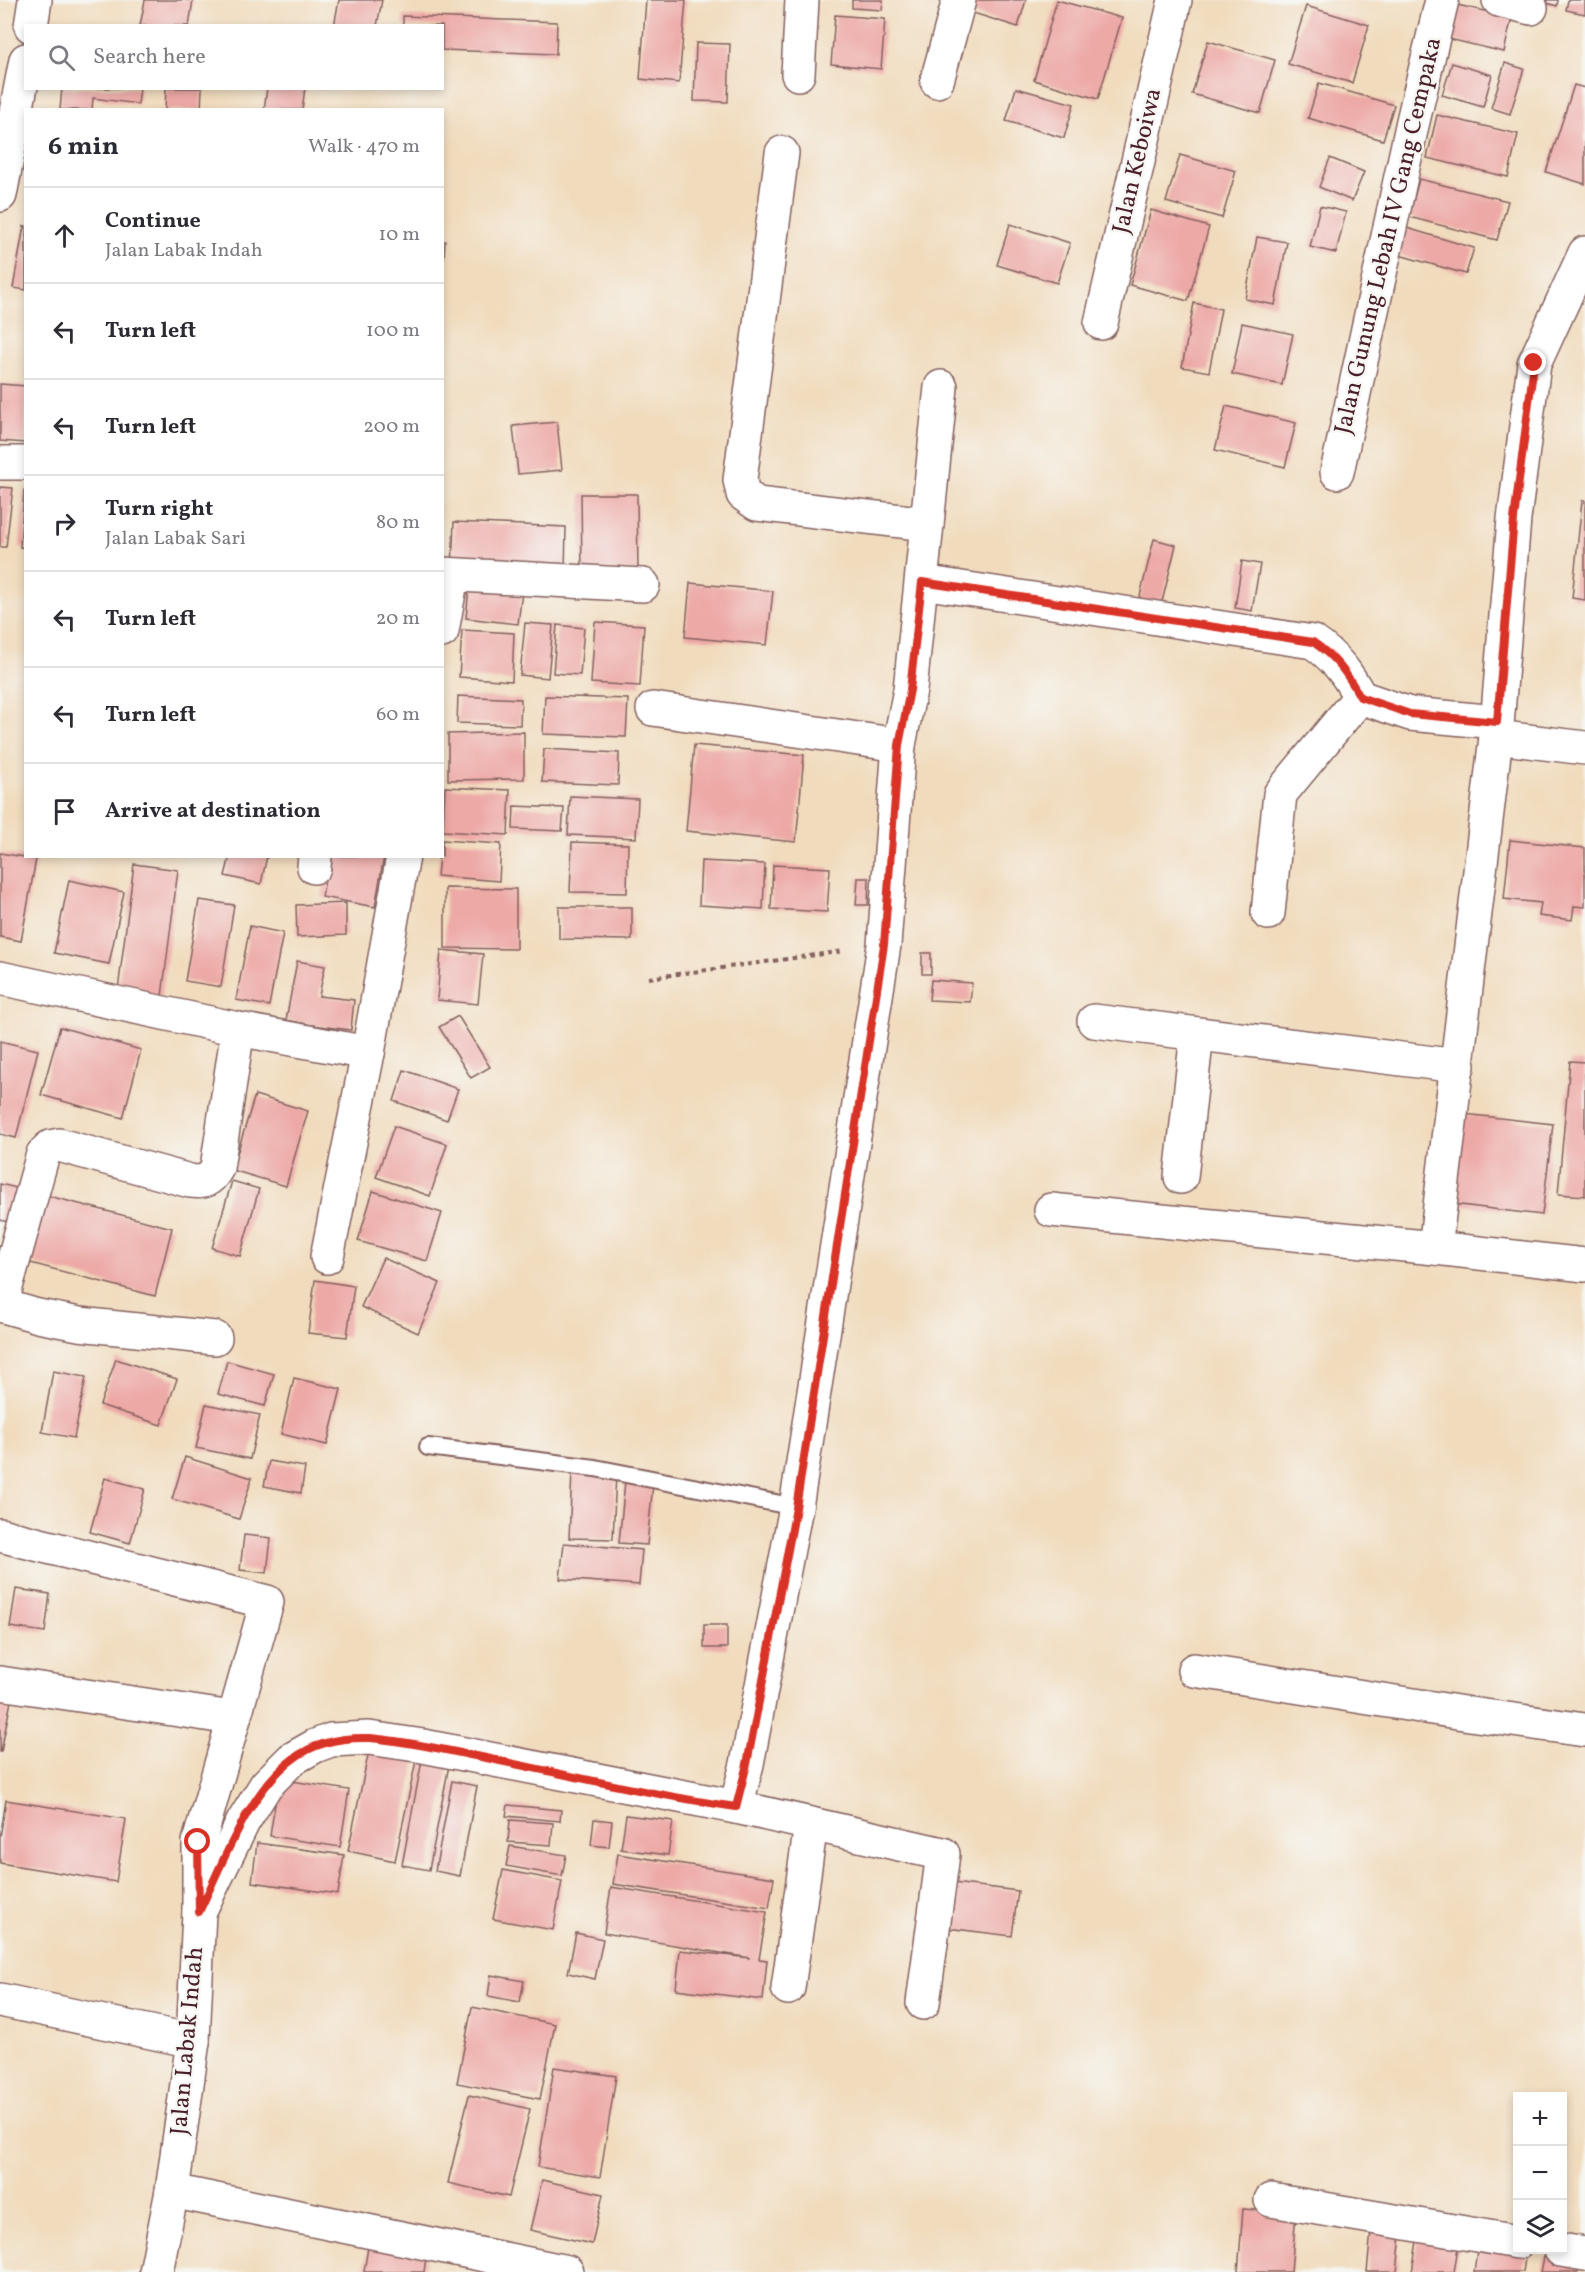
<!DOCTYPE html>
<html lang="en">
<head>
<meta charset="utf-8">
<style>
	body { margin:0; font-family:Vollkorn,serif; background:#f7f7f7; color:#2b2b33 }
	.controls { position:absolute; right:18px; bottom:18px; display:grid; overflow:hidden; border-radius:0px; box-shadow:0 3px 9px #0003 }
	.controls button { width:54px; height:54px; display:grid; place-items:center; padding:0; border:0; border-bottom:2px solid #e1e1e2; background:#fff; color:#2b2b33; font:30px sans-serif }
	.stop { position:absolute; width:18px; height:18px; margin:-14px; border:4px solid #d93025; border-radius:50%; background:#fff }
	.stop.end { background:#d93025; border-color:#fff; box-shadow:0 2px 6px #0008 }
	.list { margin:0; padding:0; list-style:none }
	h2 { display:flex; justify-content:space-between; align-items:center; height:78px; margin:0; padding:0 24px; font-size:26px }
	h2 small { font-size:20px; font-weight:400; color:#7c7c81 }
	.list li { display:grid; grid-template-columns:39px 1fr auto; gap:18px; align-items:center; box-sizing:border-box; height:96px; padding:0 24px; border-top:2px solid #e1e1e2 }
	.list b { display:block; font-size:22px; white-space:nowrap }
	.list p { margin:0; font-size:20px; white-space:nowrap; color:#7c7c81 }
	.list em { font-size:20px; font-style:normal; color:#7c7c81 }
	.icon { flex:none; width:33px; height:33px; fill:none; stroke:currentColor; stroke-width:2; stroke-linecap:round; stroke-linejoin:round }
	.map { position:relative; flex:none; width:1585px; height:2272px; overflow:hidden }
	.search { position:absolute; background:#fff; box-shadow:0 3px 9px #0003; left:24px; top:24px; width:420px; height:66px; display:flex; align-items:center; gap:15px; box-sizing:border-box; padding:0 21px; border-radius:0px; color:#7c7c81; font-size:22px }
	.panel { position:absolute; background:#fff; box-shadow:0 3px 9px #0003; left:24px; top:108px; width:420px; height:750px; border-radius:0px }
	.map>svg:first-child { display:block }
	.building { fill:#eda9a6 }
	.lines { fill:none; stroke-linecap:round; stroke-linejoin:round }
	.lane-casing { stroke:#84615e; stroke-width:20 }
	.street-casing { stroke:#84615e; stroke-width:36 }
	.path { stroke:#84615e; stroke-width:4; stroke-dasharray:4.5 4.5; stroke-linecap:butt }
	.lane { stroke:#fff; stroke-width:16 }
	.street { stroke:#fff; stroke-width:33 }
	.route { stroke:#d93025; stroke-width:8 }
	.labels { text-anchor:middle; dominant-baseline:central; stroke-width:5; stroke-linejoin:round; paint-order:stroke }
	.street-label { font-size:24px; fill:#4a1f2b; stroke:#f6f6f2 }
</style>
</head>
<body>
<div class="map">
<svg width="1585" height="2272" viewBox="0 0 1585 2272">
	<rect width="100%" height="100%" fill="#f6f6f2"/>
	<filter id="ink" filterUnits="userSpaceOnUse"><feTurbulence type="fractalNoise" baseFrequency=".0167" numOctaves="2"/><feDisplacementMap in="SourceGraphic" scale="12" xChannelSelector="R" yChannelSelector="G"/><feConvolveMatrix kernelMatrix="1 2 1 2 8 2 1 2 1" color-interpolation-filters="sRGB"/></filter>
	<filter id="wash" filterUnits="userSpaceOnUse"><feTurbulence type="fractalNoise" baseFrequency=".008" numOctaves="4" result="noise"/><feDisplacementMap in="SourceGraphic" scale="24" xChannelSelector="R" yChannelSelector="G"/><feGaussianBlur stdDeviation="1.35" result="paint"/><feColorMatrix in="noise" values="0 0 0 0 0 0 0 0 0 0 0 0 0 0 0 0 0 1.4 0 .05"/><feComposite in="paint" operator="in"/></filter>
	<g filter="url(#wash)">
		<rect width="100%" height="100%" fill="#f1dbbd"/>
		<g id="blocks">
			<g class="building">
				<polygon points="145,0 193,0 189,26 140,26"/>
				<polygon points="339,0 382,0 377,26 334,26"/>
				<polygon points="646,0 686,0 679,83 640,79"/>
				<polygon points="852,0 883,0 882,10 852,8"/>
				<polygon points="973,0 1026,0 1018,27 970,12"/>
				<polygon points="1057,0 1122,18 1098,99 1034,80"/>
				<polygon points="1536,0 1558,0 1557,6"/>
				<polygon points="1568,0 1585,0 1585,14 1566,10"/>
				<polygon points="1457,5 1512,17 1504,52 1449,39"/>
				<polygon points="1306,6 1369,25 1352,83 1288,64"/>
				<polygon points="835,15 885,19 881,69 831,64"/>
				<polygon points="403,16 557,22 556,54 442,50 442,26 403,26"/>
				<polygon points="1208,41 1275,60 1260,113 1192,94"/>
				<polygon points="696,43 730,44 728,102 694,101"/>
				<polygon points="1452,63 1492,75 1483,107 1442,95"/>
				<polygon points="1505,63 1524,69 1510,114 1491,108"/>
				<polygon points="1319,83 1394,105 1383,140 1308,118"/>
				<polygon points="1574,85 1585,88 1585,184 1546,172"/>
				<polygon points="62,88 140,88 138,104 93,98 92,110 60,110"/>
				<polygon points="166,88 202,88 201,110 165,110"/>
				<polygon points="267,88 305,88 302,110 264,110"/>
				<polygon points="1016,88 1074,104 1064,138 1006,121"/>
				<polygon points="1437,115 1518,134 1508,177 1427,158"/>
				<polygon points="1180,155 1236,171 1222,218 1166,202"/>
				<polygon points="1330,158 1364,172 1352,201 1319,187"/>
				<polygon points="1419,179 1508,201 1497,240 1409,217"/>
				<polygon points="1320,206 1346,212 1336,253 1310,247"/>
				<polygon points="1151,210 1209,227 1188,301 1130,285"/>
				<polygon points="1010,224 1070,243 1057,283 997,265"/>
				<polygon points="24,226 26,226 26,290 13,288"/>
				<polygon points="1400,226 1474,248 1466,274 1392,253"/>
				<polygon points="1257,237 1287,242 1275,305 1245,299"/>
				<polygon points="442,241 445,241 444,258 442,257"/>
				<polygon points="1194,303 1221,309 1209,372 1182,367"/>
				<polygon points="1242,323 1293,334 1282,385 1232,374"/>
				<polygon points="0,384 26,386 26,443 0,441"/>
				<polygon points="1226,406 1296,423 1285,467 1215,450"/>
				<polygon points="557,422 562,470 518,474 513,426"/>
				<polygon points="0,487 13,488 6,547 0,547"/>
				<polygon points="24,490 26,490 26,548 20,547"/>
				<polygon points="581,494 637,494 638,571 582,572"/>
				<polygon points="1582,501 1585,501 1585,600 1572,598"/>
				<polygon points="454,522 566,527 565,573 452,569"/>
				<polygon points="1154,539 1176,545 1161,606 1139,600"/>
				<polygon points="1242,561 1260,564 1252,611 1235,608"/>
				<polygon points="470,578 523,584 518,624 466,618"/>
				<polygon points="690,583 773,591 767,645 685,637"/>
				<polygon points="595,622 644,625 640,686 591,683"/>
				<polygon points="525,623 553,625 548,678 520,675"/>
				<polygon points="557,625 584,628 580,675 553,673"/>
				<polygon points="462,630 514,633 512,681 459,677"/>
				<polygon points="458,696 521,699 520,725 457,723"/>
				<polygon points="545,696 628,699 626,737 543,734"/>
				<polygon points="524,732 524,779 448,780 448,734"/>
				<polygon points="694,745 804,755 796,842 686,831"/>
				<polygon points="544,749 619,753 618,785 542,782"/>
				<polygon points="445,787 510,790 508,835 443,831"/>
				<polygon points="570,796 638,799 636,838 568,835"/>
				<polygon points="514,806 564,808 562,831 513,829"/>
				<polygon points="442,840 501,844 499,881 437,876 439,856 442,856"/>
				<polygon points="1510,840 1585,848 1585,907 1574,906 1572,920 1539,916 1541,903 1504,899"/>
				<polygon points="572,842 628,844 627,893 570,892"/>
				<polygon points="0,853 36,859 21,941 0,937"/>
				<polygon points="230,856 267,856 261,884 225,876"/>
				<polygon points="329,856 384,856 375,907 322,897"/>
				<polygon points="701,861 765,864 763,909 699,905"/>
				<polygon points="134,864 178,870 162,996 118,990"/>
				<polygon points="773,865 830,868 827,912 771,909"/>
				<polygon points="858,878 869,878 868,905 856,905"/>
				<polygon points="69,880 124,892 109,964 54,953"/>
				<polygon points="445,888 516,889 516,949 445,948"/>
				<polygon points="199,900 234,905 221,987 185,981"/>
				<polygon points="346,903 346,935 297,937 296,905"/>
				<polygon points="559,907 632,907 632,940 559,939"/>
				<polygon points="250,926 283,933 269,1006 236,1000"/>
				<polygon points="441,950 483,954 478,1004 437,1000"/>
				<rect x="922" y="953" width="9" height="21"/>
				<polygon points="297,961 325,966 319,996 354,1000 351,1030 311,1025 286,1020"/>
				<polygon points="931,980 972,983 970,1002 929,1000"/>
				<polygon points="458,1016 490,1067 471,1078 439,1027"/>
				<polygon points="60,1027 141,1050 123,1118 41,1095"/>
				<polygon points="0,1041 38,1050 16,1138 0,1134"/>
				<polygon points="1570,1061 1585,1062 1585,1196 1558,1194"/>
				<polygon points="404,1070 458,1089 447,1120 394,1101"/>
				<polygon points="255,1095 308,1111 286,1186 232,1170"/>
				<polygon points="1464,1114 1553,1124 1542,1215 1453,1204"/>
				<polygon points="394,1126 447,1144 430,1196 376,1177"/>
				<polygon points="232,1181 259,1189 240,1256 212,1248"/>
				<polygon points="0,1184 25,1190 17,1224 0,1220"/>
				<polygon points="373,1191 442,1213 427,1261 358,1241"/>
				<polygon points="41,1194 172,1228 155,1296 23,1261"/>
				<polygon points="383,1258 440,1283 418,1333 361,1307"/>
				<polygon points="315,1280 354,1286 347,1337 308,1333"/>
				<polygon points="116,1359 177,1379 161,1425 100,1405"/>
				<polygon points="227,1361 274,1374 265,1406 218,1394"/>
				<polygon points="53,1371 86,1377 74,1438 42,1432"/>
				<polygon points="294,1378 341,1389 327,1445 281,1434"/>
				<polygon points="206,1404 260,1415 250,1459 196,1448"/>
				<polygon points="185,1457 252,1478 239,1519 172,1499"/>
				<polygon points="269,1461 305,1467 301,1493 264,1486"/>
				<polygon points="572,1472 616,1473 613,1539 569,1538"/>
				<polygon points="105,1478 145,1489 130,1543 90,1532"/>
				<polygon points="625,1481 653,1484 647,1545 619,1543"/>
				<polygon points="244,1535 271,1538 267,1573 240,1570"/>
				<polygon points="564,1543 642,1550 639,1585 560,1579"/>
				<polygon points="16,1589 50,1594 45,1632 10,1627"/>
				<rect x="704" y="1625" width="23" height="23"/>
				<polygon points="0,1699 11,1701 1,1752 0,1752"/>
				<polygon points="371,1741 418,1751 395,1861 348,1851"/>
				<polygon points="423,1755 450,1760 429,1870 402,1865"/>
				<polygon points="279,1779 349,1790 340,1847 270,1836"/>
				<polygon points="452,1781 477,1786 460,1876 435,1871"/>
				<polygon points="6,1800 126,1819 116,1882 0,1863 0,1838"/>
				<polygon points="508,1805 561,1810 560,1821 506,1816"/>
				<polygon points="626,1815 673,1821 668,1855 621,1849"/>
				<polygon points="594,1819 612,1821 609,1847 591,1845"/>
				<polygon points="510,1820 553,1823 551,1845 508,1842"/>
				<polygon points="257,1843 344,1855 338,1894 252,1882"/>
				<polygon points="510,1846 566,1855 562,1876 506,1866"/>
				<polygon points="618,1854 774,1878 769,1908 613,1884"/>
				<polygon points="503,1870 562,1881 553,1930 493,1919"/>
				<polygon points="953,1883 1018,1891 1012,1936 947,1928"/>
				<polygon points="611,1887 767,1912 759,1959 767,1960 763,2000 676,1989 680,1950 750,1958 604,1933"/>
				<polygon points="576,1933 603,1939 595,1979 568,1973"/>
				<polygon points="491,1975 524,1981 520,2002 488,1996"/>
				<polygon points="472,2007 555,2024 540,2099 457,2083"/>
				<polygon points="554,2067 616,2076 600,2177 538,2167"/>
				<polygon points="469,2095 530,2109 509,2197 448,2183"/>
				<polygon points="542,2180 603,2194 592,2244 530,2230"/>
				<polygon points="1243,2209 1296,2213 1291,2272 1238,2272"/>
				<polygon points="1371,2231 1401,2234 1397,2272 1367,2272"/>
				<polygon points="1418,2235 1459,2241 1454,2272 1412,2272"/>
				<polygon points="369,2241 427,2249 424,2272 364,2272"/>
				<polygon points="1478,2244 1526,2251 1523,2272 1474,2272"/>
				<polygon points="1544,2257 1580,2264 1578,2272 1541,2272"/>
			</g>
		</g>
	</g>
	<g filter="url(#ink)">
		<use href="#blocks" fill-opacity="0" stroke="#84615e" stroke-width="1.5"/>
		<g class="lines">
			<defs>
				<polyline id="lane" points="428,1447 595,1468 796,1507"/>
				<g id="street">
					<polyline points="1499,0 1531,8"/>
					<polyline points="31,26 35,0"/>
					<polyline points="798,74 802,0"/>
					<polyline points="937,81 959,0"/>
					<polyline points="782,153 740,480 743,494 757,504 927,524"/>
					<polyline points="0,195 26,60"/>
					<polyline points="1101,323 1175,0"/>
					<polyline points="0,463 26,463"/>
					<polyline points="1337,472 1413,121 1442,0"/>
					<polyline points="442,574 643,585"/>
					<path d="M922 582 1313 642C1335 657 1348 674 1360 697"/>
					<polyline points="442,631 452,576"/>
					<polyline points="1360,697 1410,714 1497,722"/>
					<polyline points="653,709 899,745"/>
					<polyline points="1496,737 1585,748"/>
					<polyline points="314,867 315,856"/>
					<polyline points="1268,913 1280,794 1360,697"/>
					<polyline points="0,978 238,1029 368,1053"/>
					<polyline points="1094,1021 1458,1066"/>
					<polyline points="1181,1177 1197,1034"/>
					<polyline points="1051,1210 1435,1248 1585,1265"/>
					<polyline points="1435,1248 1496,737 1514,519 1534,364 1585,253"/>
					<polyline points="327,1257 368,1053 403,856"/>
					<polyline points="0,1305 38,1316 79,1324 215,1338"/>
					<path d="M1 1305 43 1154 50 1147 59 1145 190 1181C203 1183 210 1181 217 1168L238 1029"/>
					<polyline points="0,1535 267,1602 199,1842 199,1912 193,2041 172,2191 156,2272"/>
					<polyline points="1194,1670 1470,1714 1585,1730"/>
					<polyline points="0,1683 232,1718"/>
					<polyline points="736,1807 747,1764 796,1507 884,945 899,745 910,690 941,387"/>
					<polyline points="199,1912 243,1822 266,1785 292,1759 315,1746 331,1740 369,1738 423,1746 736,1807 943,1854 923,2003"/>
					<polyline points="788,1988 811,1824"/>
					<polyline points="0,2000 193,2041"/>
					<polyline points="172,2191 567,2272"/>
					<polyline points="1271,2200 1518,2242"/>
					<polyline points="1561,2250 1585,2254"/>
				</g>
			</defs>
			<use href="#lane" class="lane-casing"/>
			<use href="#street" class="street-casing"/>
			<polyline class="path" points="649,978 845,951"/>
			<use href="#lane" class="lane"/>
			<use href="#street" class="street"/>
		</g>
	</g>
	<g class="lines" filter="url(#ink)">
		<path class="route" d="M198 1842 199 1912C223 1863 248 1792 293 1759 315 1742 342 1737 370 1738 409 1741 448 1751 486 1758 569 1775 652 1795 736 1807L747 1764 796 1508 884 945 899 745 910 690 922 582 1313 642C1335 657 1348 674 1360 697L1410 714 1497 722 1514 519 1534 363"/>
	</g>
	<g class="labels">
		<g class="street-label">
			<text transform="translate(1138 161) rotate(-77)">Jalan Keboiwa</text>
			<text transform="translate(1389 236) rotate(-77)">Jalan Gunung Lebah IV Gang Cempaka</text>
			<text transform="translate(188 2041) rotate(-85)">Jalan Labak Indah</text>
		</g>
	</g>
</svg>
<div class="controls">
<button>+</button>
<button>−</button>
<button><svg class="icon" aria-label="layers" viewBox="0 0 24 24"><path d="M12 4l9 5-9 5-9-5zM3 14l9 5 9-5"/></svg></button>
</div>
<div class="stop" style="left:198px;top:1842px"></div>
<div class="stop end" style="left:1534px;top:363px"></div>
<div class="search"><svg class="icon" aria-label="search" viewBox="0 0 24 24"><circle cx="10" cy="10" r="6"/><path d="M15 15l6 6"/></svg>Search here</div>
<section class="panel">
<h2>6 min<small>Walk · 470 m</small></h2>
<ul class="list">
<li><svg class="icon" aria-label="ahead" viewBox="0 0 24 24"><path d="M12 20V5M6 11l6-6 6 6"/></svg><div><b>Continue</b><p>Jalan Labak Indah</p></div><em>10 m</em></li>
<li><svg class="icon" aria-label="left" viewBox="0 0 24 24"><path d="M17 20v-9H6M10 6l-5 5 5 5"/></svg><div><b>Turn left</b></div><em>100 m</em></li>
<li><svg class="icon" aria-label="left" viewBox="0 0 24 24"><path d="M17 20v-9H6M10 6l-5 5 5 5"/></svg><div><b>Turn left</b></div><em>200 m</em></li>
<li><svg class="icon" aria-label="right" viewBox="0 0 24 24"><path d="M7 20v-9h11M14 6l5 5-5 5"/></svg><div><b>Turn right</b><p>Jalan Labak Sari</p></div><em>80 m</em></li>
<li><svg class="icon" aria-label="left" viewBox="0 0 24 24"><path d="M17 20v-9H6M10 6l-5 5 5 5"/></svg><div><b>Turn left</b></div><em>20 m</em></li>
<li><svg class="icon" aria-label="left" viewBox="0 0 24 24"><path d="M17 20v-9H6M10 6l-5 5 5 5"/></svg><div><b>Turn left</b></div><em>60 m</em></li>
<li><svg class="icon" aria-label="arrive" viewBox="0 0 24 24"><path d="M6 21V4h12l-3 4 3 4H6"/></svg><div><b>Arrive at destination</b></div></li>
</ul>
</section>
</div>
</body>
</html>
